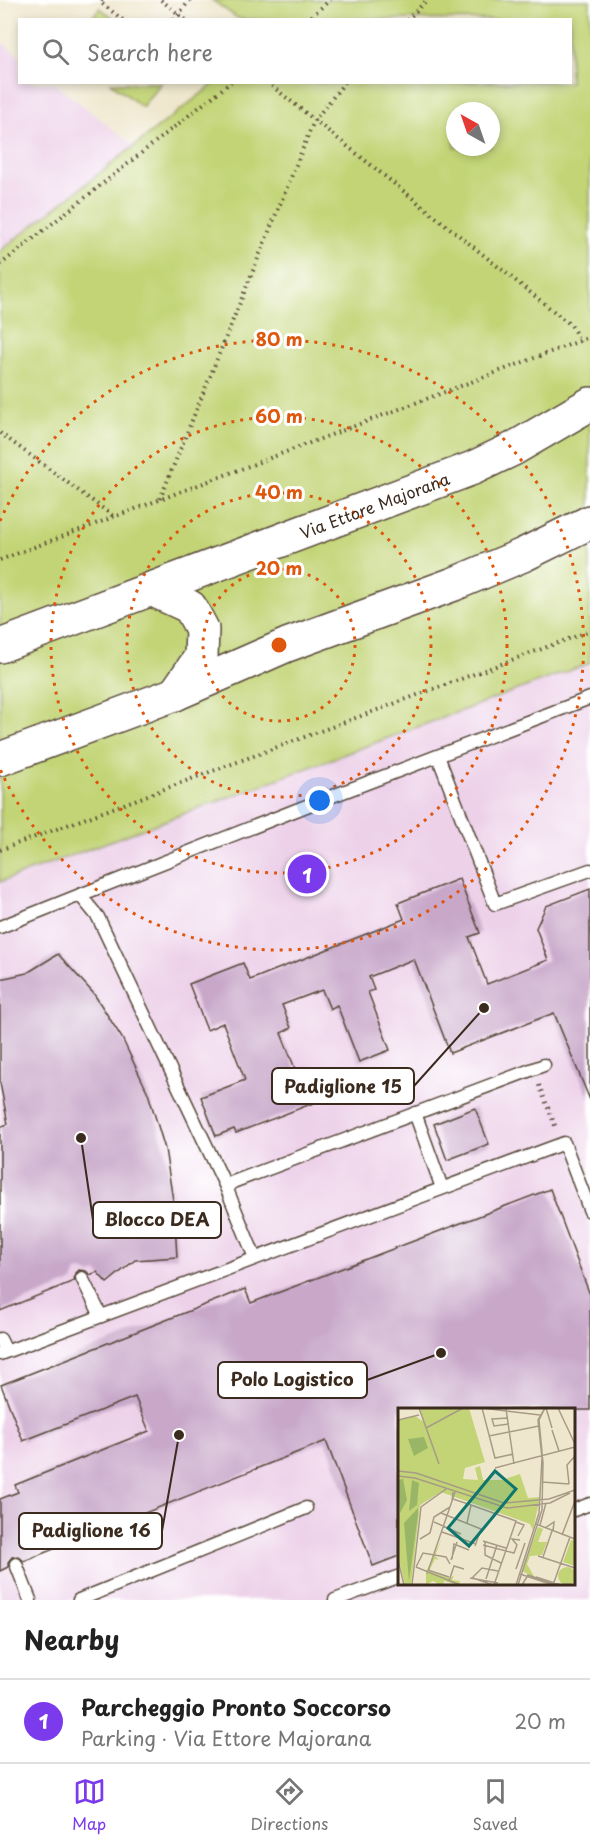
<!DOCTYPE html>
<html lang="en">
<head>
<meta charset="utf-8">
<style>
	body { margin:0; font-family:"Playpen Sans",sans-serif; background:#f6f6f6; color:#222 }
	.compass { position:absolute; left:446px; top:102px; width:54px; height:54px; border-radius:50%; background:#fff; box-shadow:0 3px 9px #0003; rotate:320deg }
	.you { position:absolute; left:320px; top:801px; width:21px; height:21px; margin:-15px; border:4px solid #fff; border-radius:50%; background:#1a73e8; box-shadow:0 0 0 9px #1a73e833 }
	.badge { display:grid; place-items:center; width:39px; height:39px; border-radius:50%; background:#7c3aed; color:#fff; font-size:20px; font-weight:700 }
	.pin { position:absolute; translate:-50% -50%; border:3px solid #fff; box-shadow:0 2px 6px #0006 }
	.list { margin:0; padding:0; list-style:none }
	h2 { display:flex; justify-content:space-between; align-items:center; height:78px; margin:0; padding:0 24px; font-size:26px }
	h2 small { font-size:20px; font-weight:400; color:#767676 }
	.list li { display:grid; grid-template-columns:39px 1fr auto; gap:18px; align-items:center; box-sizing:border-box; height:84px; padding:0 24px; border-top:2px solid #e0e0e0 }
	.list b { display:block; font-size:22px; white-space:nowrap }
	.list p { margin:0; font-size:20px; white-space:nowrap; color:#767676 }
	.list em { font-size:20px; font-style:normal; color:#767676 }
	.icon { flex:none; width:33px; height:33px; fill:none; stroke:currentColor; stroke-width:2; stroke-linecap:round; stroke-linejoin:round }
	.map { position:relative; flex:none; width:590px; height:1600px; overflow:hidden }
	.search { position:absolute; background:#fff; box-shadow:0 3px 9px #0003; left:18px; right:18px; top:18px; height:66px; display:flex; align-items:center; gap:15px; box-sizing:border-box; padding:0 21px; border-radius:0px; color:#767676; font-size:22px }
	.sheet { height:162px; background:#fff }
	nav { display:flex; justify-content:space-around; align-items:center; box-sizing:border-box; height:84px; border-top:2px solid #e0e0e0; background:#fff; font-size:16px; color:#767676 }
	nav a { display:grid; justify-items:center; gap:3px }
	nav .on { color:#7c3aed }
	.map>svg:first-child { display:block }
	.built { fill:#edd1e9; fill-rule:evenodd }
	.green { fill:#c2d476; stroke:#7e7f4a; stroke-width:1.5; fill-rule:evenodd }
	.building { fill:#c8a7c9 }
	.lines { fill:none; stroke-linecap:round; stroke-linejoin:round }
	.lane-casing { stroke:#564638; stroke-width:15 }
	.secondary-casing { stroke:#564638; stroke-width:36 }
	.path { stroke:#564638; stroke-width:4; stroke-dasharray:1.5 4.5; stroke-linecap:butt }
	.lane { stroke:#fff; stroke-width:12 }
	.secondary { stroke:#fff; stroke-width:33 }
	.ring { fill:none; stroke:#df570d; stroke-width:3; stroke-dasharray:3 6 }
	.labels { text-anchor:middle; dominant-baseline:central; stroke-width:6; stroke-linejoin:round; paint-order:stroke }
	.street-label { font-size:16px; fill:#3b2a1e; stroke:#fff }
	.inset-road { fill:none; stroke:#a79b87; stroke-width:1.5 }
	.view { fill:#0f766e; fill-opacity:0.15; stroke:#0f766e; stroke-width:3 }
	.inset-edge { fill:none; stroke:#3b2a1e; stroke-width:3 }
	.centre { fill:#df570d; stroke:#fff; stroke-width:3 }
	.ring-label { font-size:18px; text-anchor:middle; font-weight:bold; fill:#df570d; stroke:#fff; stroke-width:6; stroke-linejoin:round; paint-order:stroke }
	.leader { fill:none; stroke:#3b2a1e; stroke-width:2 }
	.callout-dot { fill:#3b2a1e; stroke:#fff; stroke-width:2 }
	.callout { fill:#fff; stroke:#3b2a1e; stroke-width:2 }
	.callout-label { font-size:18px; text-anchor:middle; font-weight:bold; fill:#3b2a1e }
</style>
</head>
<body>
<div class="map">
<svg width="590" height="1600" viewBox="0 0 590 1600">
	<rect width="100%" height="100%" fill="#fff"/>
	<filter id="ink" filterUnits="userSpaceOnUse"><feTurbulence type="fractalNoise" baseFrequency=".0167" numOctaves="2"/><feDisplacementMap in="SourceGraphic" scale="12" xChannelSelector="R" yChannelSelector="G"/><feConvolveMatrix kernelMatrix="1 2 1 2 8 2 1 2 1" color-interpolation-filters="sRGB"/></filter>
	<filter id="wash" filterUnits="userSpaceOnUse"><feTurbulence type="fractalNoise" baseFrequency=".008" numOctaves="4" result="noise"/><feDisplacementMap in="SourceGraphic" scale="24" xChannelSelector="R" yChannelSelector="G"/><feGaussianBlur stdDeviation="1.35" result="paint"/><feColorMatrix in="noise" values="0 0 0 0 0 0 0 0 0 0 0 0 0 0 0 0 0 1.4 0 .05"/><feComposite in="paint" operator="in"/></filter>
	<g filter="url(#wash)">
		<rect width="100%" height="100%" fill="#efe7cd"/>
		<g class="built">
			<polygon points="0,41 19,56 20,82 53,83 135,146 0,251"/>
			<path d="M590 663V1600H0V882ZM400 1410H574V1584H400Z"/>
		</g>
		<g class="green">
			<path d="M212 0H590V663L0 882V251L215 83 570 82V20L239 19ZM455 111H491V147H455Z"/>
			<polygon points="100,8 115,19 91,19"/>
			<polygon points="111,83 161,83 142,107"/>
		</g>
		<g id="blocks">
			<g class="building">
				<polygon points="459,879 480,933 469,937 487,984 548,960 536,928 546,906 590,889 590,1100 554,1013 450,1053 414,959 369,977 374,990 368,992 390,1050 359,1062 337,1005 330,1009 322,990 282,1005 291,1028 281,1033 296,1071 303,1068 316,1102 236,1133 234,1129 216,1136 201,1097 245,1080 223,1023 207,1030 189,984 243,963 250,980 404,919 398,903"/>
				<polygon points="58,954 94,994 122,1038 148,1093 165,1149 174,1207 177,1257 135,1260 107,1283 97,1272 90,1275 86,1271 79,1270 75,1274 74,1281 0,1311 0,1127 8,1124 0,1083 0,979 27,973"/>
				<polygon points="475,1108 489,1144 447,1160 434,1124"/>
				<polygon points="550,1189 590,1295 590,1410 399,1410 399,1556 373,1566 326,1441 24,1561 18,1556 12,1557 8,1562 8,1567 0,1571 0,1499 18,1492 15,1485 149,1431 135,1397 23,1441 1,1385 245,1289 251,1303"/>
			</g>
		</g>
	</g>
	<g filter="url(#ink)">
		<use href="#blocks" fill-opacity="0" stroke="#564638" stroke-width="1.5"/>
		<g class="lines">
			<defs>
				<g id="lane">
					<polyline points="438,756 495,904 590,870"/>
					<polyline points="80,895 314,803 590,698"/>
					<polyline points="0,927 80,895 98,917 226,1187 255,1258"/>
					<polyline points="415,1113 442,1188"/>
					<polyline points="226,1187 233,1182 544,1065"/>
					<polyline points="82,1278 101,1316"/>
					<polyline points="0,1339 6,1351"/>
					<polyline points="0,1354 564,1143 590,1211"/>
					<polyline points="574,1510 590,1504"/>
					<polyline points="16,1564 30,1600"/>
					<polyline points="79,1600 306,1508"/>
					<polyline points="335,1600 400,1576"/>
				</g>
				<g id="secondary">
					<polyline points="151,589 190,607 202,629 201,657 175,694"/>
					<path id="s1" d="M0 646 473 468 513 449 590 404"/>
					<polyline points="0,759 175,694 287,645 454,584 523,555 590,522"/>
				</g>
			</defs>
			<use href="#lane" class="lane-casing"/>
			<use href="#secondary" class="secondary-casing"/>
			<g class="path">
				<polyline points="102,0 100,2 123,20"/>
				<polyline points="161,0 186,20"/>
				<polyline points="174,20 190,0"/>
				<polyline points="307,20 330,0"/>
				<polyline points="407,20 427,0"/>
				<polyline points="267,82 571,325 580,342"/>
				<polyline points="0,265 231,82"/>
				<polyline points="0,433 113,516"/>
				<polyline points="160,499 314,121 345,82"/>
				<polyline points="0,560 590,337"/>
				<polyline points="0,850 590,631"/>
				<polyline points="539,1085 556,1128"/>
			</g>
			<use href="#lane" class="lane"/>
			<use href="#secondary" class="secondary"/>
		</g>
	</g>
	<g class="ring">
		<circle cx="279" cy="645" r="76"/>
		<circle cx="279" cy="645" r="152"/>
		<circle cx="279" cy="645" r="228"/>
		<path d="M0 521A305 305 0 1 1 0 769"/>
	</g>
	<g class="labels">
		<g class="street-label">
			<text stroke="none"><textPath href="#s1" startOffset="400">Via Ettore Majorana</textPath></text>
		</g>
	</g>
	<g transform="translate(398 1408)">
		<rect width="177" height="177" fill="#efe7cd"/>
		<path d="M22 0H71L87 54 67 60 65 71 80 72 77 60 82 58 85 72H104L122 66 130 90 142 89 135 122 132 116 43 84 22 97 13 177H7L0 148V12L17 8 26 14ZM140 119 145 121 140 134H149L144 147 132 148 129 156 137 170 124 163ZM44 130 37 148 41 152 37 151 31 163 52 170 56 167 54 172 62 173 61 177 46 173 45 177H36L39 175 35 173 28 177V164ZM173 132 177 133V158L165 154ZM160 168a9 9 0 1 1 18 0a9 9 0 1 1-18 0Z" fill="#c2d476"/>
		<path d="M26 29 30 40 16 48 10 31ZM5 71 9 92 2 105 0 72ZM14 72 21 75 19 97 11 103ZM20 100V107L11 173 6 115Z" fill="#99b667"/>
		<path class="inset-road" d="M21 0 41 56M148 0 154 20M160 0 177 36M108 1 116 56M110 10 94 11 96 18 111 16M0 12 21 7M28 20 65 0M154 22 161 43M91 28 141 18M115 46 97 50 84 0 142 7M97 60 177 39M0 63 18 65 106 95 151 91 177 82M0 68 17 70 109 100 152 95 172 85M144 74 171 76M171 76 169 57 177 48M55 84 54 93 57 84M55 91 73 97 69 115M73 97 118 113 96 177M43 105 83 121 77 138M36 114 63 126M118 114 126 117 120 128M138 116 177 131M142 117 148 95M147 120 156 114 155 123M44 124 78 136M164 127 177 93M22 131 32 125 36 109 52 99M85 133 108 140M87 133V147L103 155M85 137 116 145 119 137 114 131 122 132M140 148 177 160M145 149 154 123M54 151 56 136 71 142M0 152 6 177M53 152 59 134M18 159 25 145 48 149 52 156M18 159 62 177M118 161 127 135M30 162 51 169M29 166 54 93M122 166 155 177M138 169 163 177M72 170 100 175M74 170 84 160 100 163M75 170 95 177M88 171 99 137M51 173 56 158 66 161M14 177 23 99 48 81M118 177 141 105 144 50 140 12 147 0M120 177 144 102 145 55 141 12 147 0M124 177 130 167 159 177M155 177 172 129"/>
		<path class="view" d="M97 63 118 81 71 138 50 120Z"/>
		<rect width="177" height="177" class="inset-edge"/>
	</g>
	<circle cx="279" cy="645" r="9" class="centre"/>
	<g class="ring-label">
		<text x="279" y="346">80 m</text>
		<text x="279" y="423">60 m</text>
		<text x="279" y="499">40 m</text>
		<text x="279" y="575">20 m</text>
	</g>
	<path class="leader" d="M484 1008L414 1086M81 1138L93 1220M441 1353L367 1380M179 1435L162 1531"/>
	<g class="callout-dot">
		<circle cx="484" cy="1008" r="6"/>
		<circle cx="81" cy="1138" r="6"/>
		<circle cx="441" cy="1353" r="6"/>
		<circle cx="179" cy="1435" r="6"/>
	</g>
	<g class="callout">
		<rect x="272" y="1068" width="142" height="36" rx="6"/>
		<rect x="93" y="1202" width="128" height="36" rx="6"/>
		<rect x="218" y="1362" width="149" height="36" rx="6"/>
		<rect x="19" y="1513" width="143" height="36" rx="6"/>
	</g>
	<g class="callout-label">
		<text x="343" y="1093">Padiglione 15</text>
		<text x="157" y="1226">Blocco DEA</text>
		<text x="292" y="1386">Polo Logistico</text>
		<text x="91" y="1537">Padiglione 16</text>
	</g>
</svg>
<svg class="compass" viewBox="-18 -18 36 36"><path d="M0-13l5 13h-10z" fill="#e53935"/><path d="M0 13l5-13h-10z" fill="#767676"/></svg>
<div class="you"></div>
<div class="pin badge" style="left:307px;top:874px">1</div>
<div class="search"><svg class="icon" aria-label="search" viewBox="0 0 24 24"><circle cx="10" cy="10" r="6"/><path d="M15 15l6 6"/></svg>Search here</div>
</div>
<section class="sheet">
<h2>Nearby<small></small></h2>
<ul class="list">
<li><span class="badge">1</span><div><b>Parcheggio Pronto Soccorso</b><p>Parking · Via Ettore Majorana</p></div><em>20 m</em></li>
</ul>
</section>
<nav>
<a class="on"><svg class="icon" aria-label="map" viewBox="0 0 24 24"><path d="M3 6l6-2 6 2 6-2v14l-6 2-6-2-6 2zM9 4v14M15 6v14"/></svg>Map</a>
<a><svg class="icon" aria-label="directions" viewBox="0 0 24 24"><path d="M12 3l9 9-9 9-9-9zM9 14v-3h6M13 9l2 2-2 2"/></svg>Directions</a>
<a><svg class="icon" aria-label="saved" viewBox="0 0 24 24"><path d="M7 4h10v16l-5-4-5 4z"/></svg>Saved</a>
</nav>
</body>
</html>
